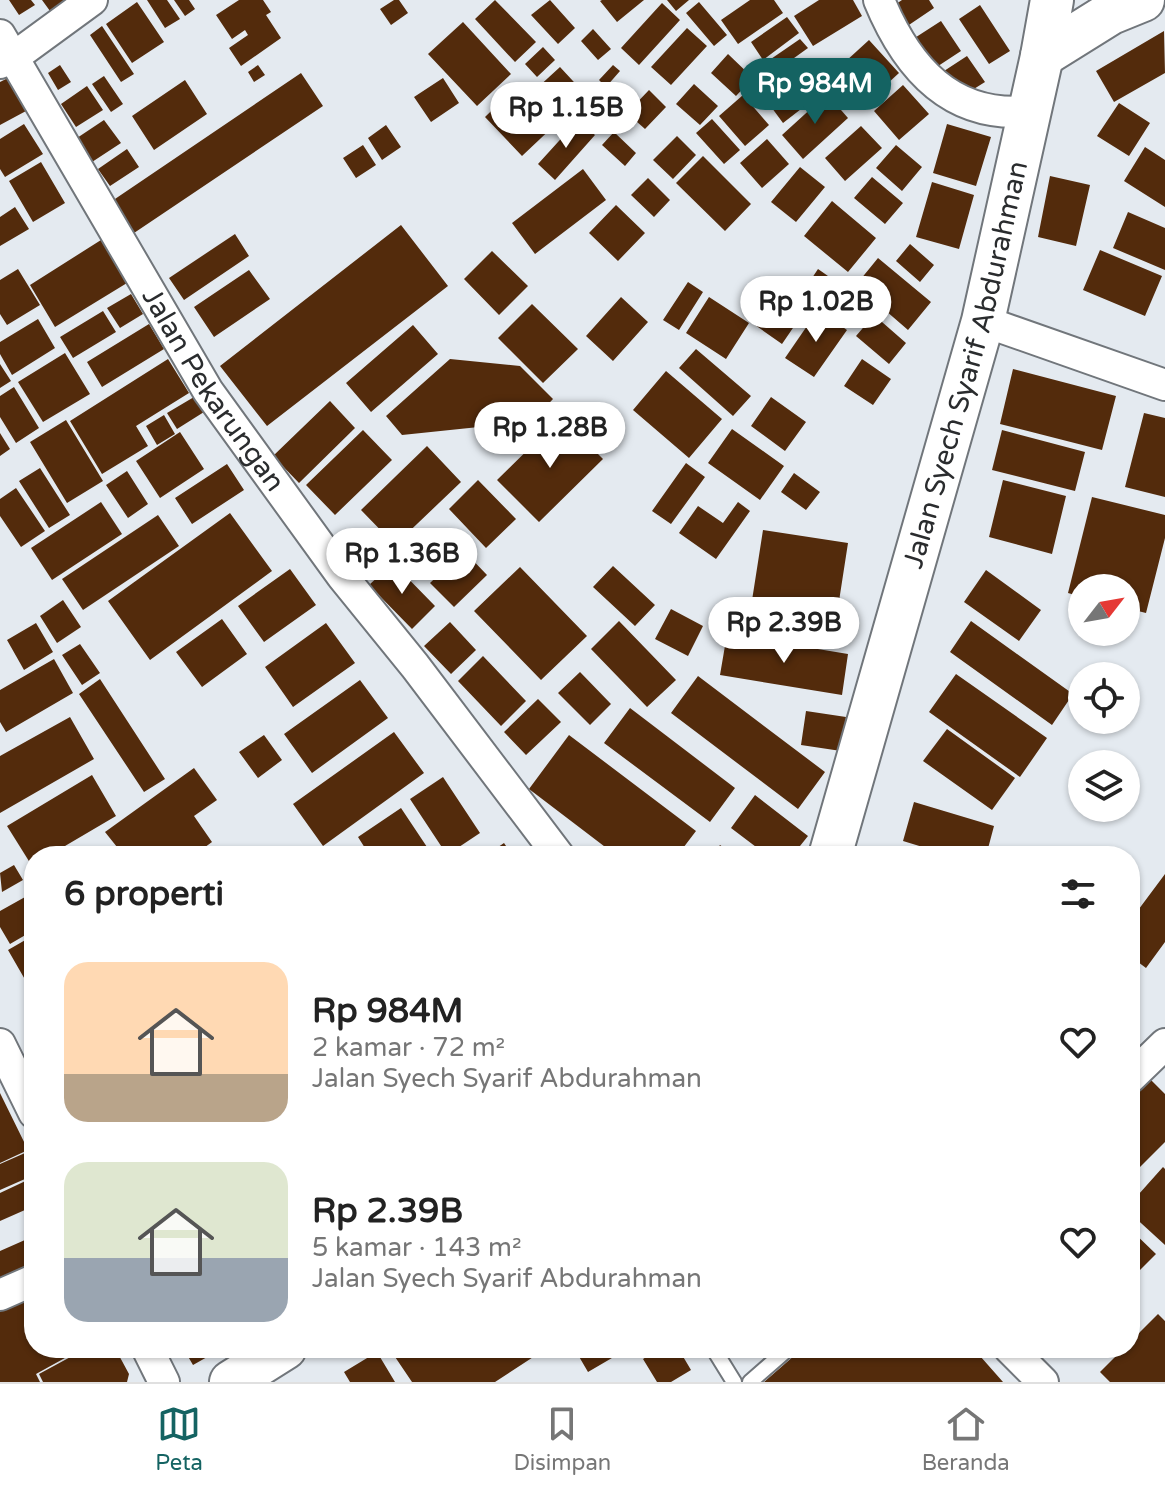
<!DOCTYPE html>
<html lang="id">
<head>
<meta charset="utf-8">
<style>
  body { margin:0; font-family:"Varela Round",sans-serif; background:#f2f2f2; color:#222; height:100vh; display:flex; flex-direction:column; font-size:30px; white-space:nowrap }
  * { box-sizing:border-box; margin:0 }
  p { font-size:26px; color:#767676 }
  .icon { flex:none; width:44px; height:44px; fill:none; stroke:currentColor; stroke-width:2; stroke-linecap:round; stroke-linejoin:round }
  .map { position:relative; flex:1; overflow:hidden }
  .details { position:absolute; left:24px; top:846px; width:1116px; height:512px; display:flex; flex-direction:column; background:#fff; border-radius:32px; box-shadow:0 2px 6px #0004 }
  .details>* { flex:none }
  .needle { width:52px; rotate:59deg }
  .controls { position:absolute; left:1068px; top:574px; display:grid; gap:16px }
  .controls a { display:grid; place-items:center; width:72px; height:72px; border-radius:50%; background:#fff; box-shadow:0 2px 6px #0004; font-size:40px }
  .price { position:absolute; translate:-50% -68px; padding:0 18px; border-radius:28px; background:#fff; color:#222; font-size:26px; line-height:52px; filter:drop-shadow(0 2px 4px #0008) }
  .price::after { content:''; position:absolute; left:50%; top:48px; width:24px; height:18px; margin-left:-12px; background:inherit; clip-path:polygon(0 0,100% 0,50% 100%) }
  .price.current { background:#146362; color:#fff }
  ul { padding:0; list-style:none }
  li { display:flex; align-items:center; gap:24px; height:200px; padding:0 40px }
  li span { display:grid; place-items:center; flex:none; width:224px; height:160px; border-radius:24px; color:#555 }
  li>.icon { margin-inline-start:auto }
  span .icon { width:96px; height:96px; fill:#fffc; stroke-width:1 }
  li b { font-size:34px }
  h2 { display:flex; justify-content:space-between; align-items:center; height:96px; padding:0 40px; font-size:34px }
  .tab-bar { display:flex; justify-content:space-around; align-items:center; height:112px; border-top:2px solid #e0e0e0; background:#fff; font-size:22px; color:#767676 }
  .tab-bar a { display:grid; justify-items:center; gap:4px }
  .tab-bar .current { color:#146362 }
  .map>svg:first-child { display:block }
</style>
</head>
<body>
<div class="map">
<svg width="1165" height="1382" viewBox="0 0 1165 1382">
  <rect width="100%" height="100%" fill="#e4eaf0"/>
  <path fill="#532b0c" d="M9,0h22l4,5 -16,10z
    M42,0h23l-15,11z
    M147,0h20l13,19 -15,9z
    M174,0h15l6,9 -10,7z
    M239,0h24l8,12 -5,3 15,23 -40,28 -12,-18 19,-13 -3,-5 -13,9 -16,-24z
    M394,0h5l9,13 -17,12 -11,-16z
    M495,0l41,42 -21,20 -40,-43z
    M550,0l25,28 -17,16 -27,-29z
    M602,0h42l-27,22 -17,-21z
    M667,0h22l-13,11z
    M750,0h24l9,13 -45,31 -17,-24z
    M819,0h34l9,16 -49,30 -19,-30z
    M902,0h27l5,8 -34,23 -13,-21z
    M137,2l27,40 -32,21 -26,-39z
    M699,2l28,33 -13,11 -28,-33z
    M662,3l18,17 -41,45 -18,-17z
    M980,5l30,46 -21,13 -30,-45z
    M787,17l12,16 -36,27 -12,-18z
    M941,21l20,30 -32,21 -19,-31z
    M463,22l48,52 -34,32 -49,-52z
    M102,26l32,48 -13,8 -31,-47z
    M687,28l20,18 -36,39 -20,-18z
    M593,29l18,20 -13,11 -17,-19z
    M1164,31l1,42 -51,29 -18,-31z
    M800,39l8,9 -32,23 -8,-10z
    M869,40l30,33 -35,32 -30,-33z
    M543,47l12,13 -18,17 -12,-13z
    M728,54l25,24 -17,18 -25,-23z
    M967,56l18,26 -24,15 -17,-26z
    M798,59l25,33 -40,31 -25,-34z
    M60,65l11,17 -13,8 -10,-17z
    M258,65l7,10 -11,7 -6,-10z
    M613,65l7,6 -14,16 -7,-7z
    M560,67l25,27 -23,22 -26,-27z
    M301,73l22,33 -189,127 -22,-32z
    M104,76l19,28 -12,8 -19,-28z
    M8,78l18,33 -26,14v-43z
    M443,78l16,25 -28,19 -17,-25z
    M185,80l22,34 -53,36 -22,-34z
    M520,83l38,39 -36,34 -37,-39z
    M694,84l24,22 -18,19 -24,-21z
    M903,85l26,29 -30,26 -25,-29z
    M87,86l16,24 -27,17 -15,-23z
    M618,89l13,12 -11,13 -13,-12z
    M649,90l17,17 -21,22 -18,-16z
    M827,94l21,24 -45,41 -21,-24z
    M743,95l26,30 -24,21 -26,-30z
    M1119,103l31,20 -21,33 -32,-20z
    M712,119l28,31 -16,14 -28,-31z
    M104,120l17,23 -29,19 -15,-24z
    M578,120l17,15 -40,45 -17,-16z
    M24,124l19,30 -38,23 -5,-8v-30z
    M947,124l44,13 -15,49 -43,-13z
    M386,125l15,22 -19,13 -14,-22z
    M861,126l21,22 -37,33 -20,-23z
    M614,132l22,21 -11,13 -23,-21z
    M677,136l19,19 -23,24 -20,-19z
    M767,139l22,25 -27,24 -22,-25z
    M363,145l13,20 -20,13 -13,-20z
    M896,145l26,22 -20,24 -26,-23z
    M1145,147l20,13v47l-41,-26z
    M127,149l12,18 -29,19 -12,-17z
    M703,156l48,48 -26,27 -49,-48z
    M41,162l24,41 -32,19 -24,-41z
    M800,167l25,20 -29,35 -25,-20z
    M583,169l23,31 -71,54 -23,-31z
    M1050,176l40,9 -14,61 -38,-9z
    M872,177l31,26 -18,21 -31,-26z
    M648,178l22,22 -16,17 -23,-22z
    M932,182l42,13 -15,54 -43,-12z
    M832,201l44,37 -28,34 -44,-36z
    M616,205l29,28 -27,28 -29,-28z
    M15,207l14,22 -29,17v-29z
    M1128,212l37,16v42l-52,-22z
    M401,225l47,61 -181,140 -47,-60z
    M235,234l14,22 -65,44 -15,-22z
    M101,240l26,43 -72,44 -25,-42z
    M910,244l24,21 -14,17 -24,-21z
    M1100,250l62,26 -17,40 -62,-26z
    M492,251l36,35 -29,29 -35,-36z
    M878,258l53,44 -23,28 -52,-45z
    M18,269l22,36 -33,20 -7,-11v-34z
    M818,269l40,28 -10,15 -40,-28z
    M249,270l21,29 -56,38 -20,-30z
    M688,282l15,10 -24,38 -16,-10z
    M782,284l28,19 -28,41 -27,-19z
    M131,294l12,20 -23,14 -13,-20z
    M621,297l27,25 -35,39 -27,-25z
    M709,297l40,26 -23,36 -40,-26z
    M532,304l46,45 -35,34 -45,-45z
    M818,310l29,20 -33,47 -29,-19z
    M103,311l13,21 -43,26 -13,-21z
    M874,315l32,28 -17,21 -33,-28z
    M38,319l17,29 -43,27 -12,-21v-12z
    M149,324l15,25 -62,38 -15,-25z
    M413,325l25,29 -67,58 -25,-29z
    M696,349l55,47 -18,20 -54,-48z
    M65,353l25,41 -47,28 -25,-40z
    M168,359l21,34 -53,33 12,20 -46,28 -32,-53z
    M450,359l70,7 33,33 -39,41 -16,-15 -96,10 -16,-19z
    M862,359l29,20 -18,26 -29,-19z
    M0,364l11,17 -11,7z
    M1013,369l103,27 -14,54 -102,-26z
    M666,371l56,48 -33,39 -56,-48z
    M14,387l25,41 -23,15 -16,-26v-21z
    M194,397l10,15 -27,17 -10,-16z
    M771,397l35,25 -21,29 -34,-25z
    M330,401l25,27 -56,55 -26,-27z
    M1144,413l21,5v79l-40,-10z
    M164,415l11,19 -18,11 -11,-19z
    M561,417l42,42 -64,63 -42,-42z
    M66,420l37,61 -36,22 -37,-61z
    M732,429l52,37 -24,34 -52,-37z
    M363,430l29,30 -57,55 -29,-30z
    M1002,430l83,22 -10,39 -83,-21z
    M180,432l24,37 -44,29 -24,-37z
    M0,433l10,16 -10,7z
    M427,446l34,36 -66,63 -34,-35z
    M686,463l19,14 -34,47 -19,-13z
    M227,464l17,26 -52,34 -17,-26z
    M40,468l30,47 -21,13 -30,-47z
    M127,471l21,33 -20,14 -22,-33z
    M794,473l26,19 -14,18 -25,-18z
    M478,480l38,39 -30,29 -37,-39z
    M1003,480l63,16 -14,58 -63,-17z
    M16,488l29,43 -24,16 -21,-31v-17z
    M1092,497l73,18v23l-19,75 -20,-5v-20h-44v9l-14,-4z
    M101,502l21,32 -70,46 -21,-32z
    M738,502l12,9 -34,48 -37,-26 19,-27 25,17z
    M230,513l42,58 -122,89 -42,-59z
    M158,515l21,31 -96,64 -21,-31z
    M763,530l85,13 -15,97 -85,-14z
    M464,551l23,24 -33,32 -24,-24z
    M393,563l42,43 -23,23 -43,-44z
    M613,566l42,39 -20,21 -42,-39z
    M520,567l67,69 -46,44 -67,-69z
    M290,569l26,36 -52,37 -26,-36z
    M986,570l55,40 -22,31 -55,-39z
    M63,600l18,27 -24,16 -17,-27z
    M671,609l32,17 -15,30 -33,-17z
    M222,619l25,35 -45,33 -26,-35z
    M619,621l57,59 -29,27 -56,-58z
    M971,621l102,73 -21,31 -102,-73z
    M450,622l26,28 -25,24 -27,-28z
    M36,623l17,29 -29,18 -17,-30z
    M326,623l29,40 -62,44 -28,-40z
    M727,634l121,20 -6,41 -122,-20z
    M80,644l20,29 -18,12 -20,-30z
    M483,656l43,45 -25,25 -43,-45z
    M54,659l19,34 -67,39 -6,-10v-32z
    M580,672l31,32 -21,21 -32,-32z
    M956,674l91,64 -27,39 -91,-65z
    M698,676l127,96 -27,37 -127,-96z
    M100,679l65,100 -21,13 -65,-98z
    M360,680l28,38 -76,55 -28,-39z
    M538,699l23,23 -35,33 -22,-23z
    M630,708l105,80 -25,34 -106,-79z
    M806,711l40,6 -5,34 -40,-6z
    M70,717l24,42 -94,54v-57z
    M947,729l68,49 -23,32 -69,-49z
    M394,732l30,41 -101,73 -30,-42z
    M264,735l18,25 -24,18 -19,-26z
    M569,735l127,96 -19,25h-60l-88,-67z
    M194,768l23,32 -23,16 18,26 -19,14h-77l5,-4 -16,-20z
    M92,775l24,41 -68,40h-14v8l-2,2 -25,-40z
    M443,777l37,56 -33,22 -37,-56z
    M755,795l53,41 -16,20h-24l-37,-28z
    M914,802l80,24 -8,30h-34l-49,-15z
    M401,808l32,48h-63l-12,-19z
    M504,843l9,13h-28z
    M720,845l15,11h-23z
    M14,865l9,15 -21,12 -2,-19z
    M1165,874v68l-19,26 -16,-12v-35z
    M34,892v38l-24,14 -10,-17v-16z
    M34,935v44l-7,4 -19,-33z
    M1150,1079l15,15v48l-35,35v-78z
    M0,1093l28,57 -28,13z
    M25,1153l9,22 -34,15v-26z
    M1163,1167l2,2v76l-35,-32v-9z
    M34,1177v29l-34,15v-28z
    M1130,1229l26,25 -26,26z
    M34,1236v32l-34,13v-30z
    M34,1292v56h49l-47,26 4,8h-40v-75z
    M1158,1314l7,7v61h-55l-10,-10 24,-24h6v-6z
    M87,1348h28l14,26 -2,8h-84l-4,-8z
    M183,1348h40l-30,17z
    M389,1348h158l-52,34h-83z
    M574,1348h55l-41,24z
    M660,1348h18l13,22 -20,12h-14l-14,-23z
    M803,1348h170l30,34h-239z
    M377,1352l18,30h-45l-6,-10z"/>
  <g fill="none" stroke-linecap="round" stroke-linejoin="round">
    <g stroke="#71767b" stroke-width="18">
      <path id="lane" d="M713,1348l21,34
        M750,1382l39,-34"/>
    </g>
    <g stroke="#71767b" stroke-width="34">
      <g id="street">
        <path d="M879,0c28,68 72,119 151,111"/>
        <path id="s1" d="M0,35l208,356 134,185 73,90 144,190"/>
        <path d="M0,63l14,-6 78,-57"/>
        <path d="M983,321l182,64"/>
        <path d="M0,1044l34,69"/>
        <path d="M1130,1078l35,-34"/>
        <path d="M0,1295l34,-15"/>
        <path d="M147,1348l17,34"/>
        <path d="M1009,1348l34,34"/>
      </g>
    </g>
    <g stroke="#71767b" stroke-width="46">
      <g id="secondary">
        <path d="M1042,56l69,-43 32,-13"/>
        <path id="s2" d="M830,856l153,-535 59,-265 10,-56"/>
        <path d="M231,1382l54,-34"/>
      </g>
    </g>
    <use href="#lane" stroke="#fff" stroke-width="14"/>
    <use href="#street" stroke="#fff" stroke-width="30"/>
    <use href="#secondary" stroke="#fff" stroke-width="42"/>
  </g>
  <g text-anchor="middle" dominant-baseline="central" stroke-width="8" stroke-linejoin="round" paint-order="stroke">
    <g font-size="28" fill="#2a2c2e" stroke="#e4eaf0">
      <text stroke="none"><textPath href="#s2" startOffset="510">Jalan Syech Syarif Abdurahman</textPath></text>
      <text stroke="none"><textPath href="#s1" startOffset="414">Jalan Pekarungan</textPath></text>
    </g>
  </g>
</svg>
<div class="controls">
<a><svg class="needle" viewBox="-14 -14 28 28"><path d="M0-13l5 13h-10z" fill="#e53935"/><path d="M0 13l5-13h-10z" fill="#767676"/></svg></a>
<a><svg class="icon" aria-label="locate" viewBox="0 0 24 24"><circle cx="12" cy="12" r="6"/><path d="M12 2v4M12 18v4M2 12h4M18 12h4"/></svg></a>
<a><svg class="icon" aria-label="layers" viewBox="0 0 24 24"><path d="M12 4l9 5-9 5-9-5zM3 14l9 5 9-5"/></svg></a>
</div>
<b class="price current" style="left:815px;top:126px">Rp 984M</b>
<b class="price" style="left:566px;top:150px">Rp 1.15B</b>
<b class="price" style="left:816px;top:344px">Rp 1.02B</b>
<b class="price" style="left:550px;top:470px">Rp 1.28B</b>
<b class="price" style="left:402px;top:596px">Rp 1.36B</b>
<b class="price" style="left:784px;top:665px">Rp 2.39B</b>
<section class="details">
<h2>6 properti<svg class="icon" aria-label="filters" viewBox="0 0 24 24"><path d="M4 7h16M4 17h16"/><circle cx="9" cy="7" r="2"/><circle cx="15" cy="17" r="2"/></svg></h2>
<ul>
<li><span style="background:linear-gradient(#ffd9b3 70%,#b9a48a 0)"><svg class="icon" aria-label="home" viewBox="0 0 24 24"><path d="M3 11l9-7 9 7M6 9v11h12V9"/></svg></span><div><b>Rp 984M</b><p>2 kamar · 72 m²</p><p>Jalan Syech Syarif Abdurahman</p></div><svg class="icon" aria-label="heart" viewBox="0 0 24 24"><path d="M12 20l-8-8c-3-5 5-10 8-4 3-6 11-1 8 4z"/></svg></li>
<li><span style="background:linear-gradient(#dfe7d0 60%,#9aa5b1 0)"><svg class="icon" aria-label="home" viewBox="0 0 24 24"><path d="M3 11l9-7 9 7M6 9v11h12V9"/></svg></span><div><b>Rp 2.39B</b><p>5 kamar · 143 m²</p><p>Jalan Syech Syarif Abdurahman</p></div><svg class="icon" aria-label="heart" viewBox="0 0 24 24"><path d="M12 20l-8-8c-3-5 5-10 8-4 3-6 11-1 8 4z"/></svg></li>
</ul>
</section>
</div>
<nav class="tab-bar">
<a class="current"><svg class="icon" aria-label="map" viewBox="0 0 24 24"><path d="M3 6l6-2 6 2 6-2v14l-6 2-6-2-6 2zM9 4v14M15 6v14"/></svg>Peta</a>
<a><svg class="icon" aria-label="saved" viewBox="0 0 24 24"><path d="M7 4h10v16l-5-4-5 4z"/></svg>Disimpan</a>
<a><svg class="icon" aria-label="home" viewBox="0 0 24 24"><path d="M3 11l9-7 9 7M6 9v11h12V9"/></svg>Beranda</a>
</nav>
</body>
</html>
